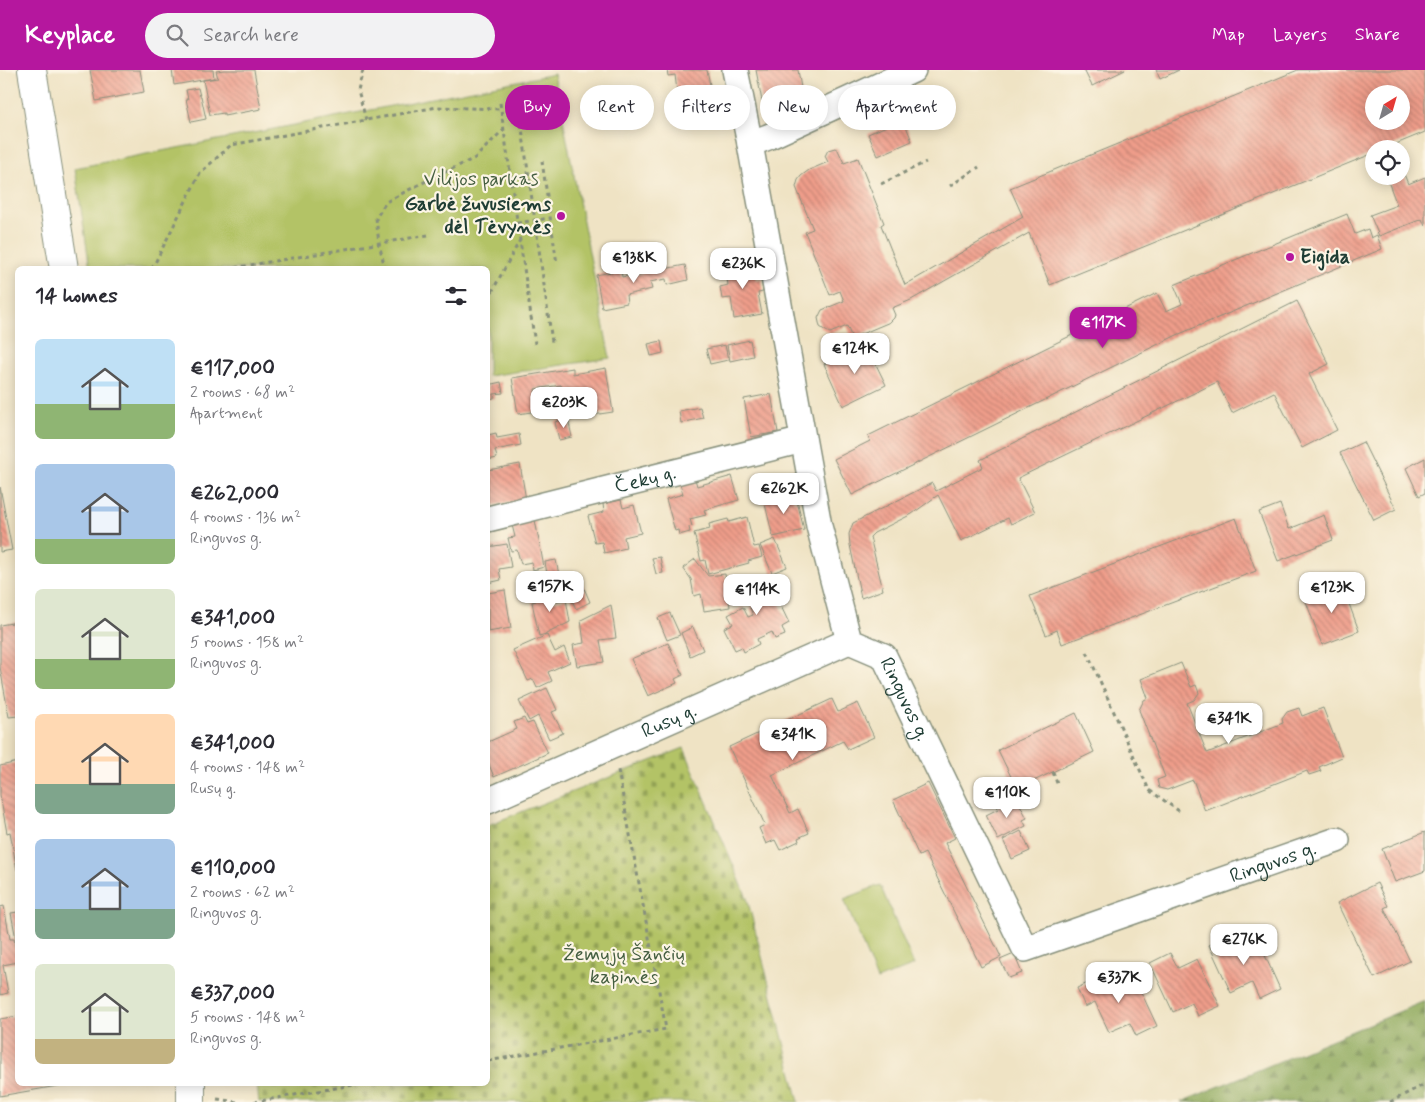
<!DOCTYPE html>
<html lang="en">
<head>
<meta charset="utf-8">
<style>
  body { margin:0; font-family:Mynerve,sans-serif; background:#f2f2f3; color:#2b2b33; height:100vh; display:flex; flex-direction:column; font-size:19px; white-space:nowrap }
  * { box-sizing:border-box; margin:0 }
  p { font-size:16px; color:#7c7c81 }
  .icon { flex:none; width:28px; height:28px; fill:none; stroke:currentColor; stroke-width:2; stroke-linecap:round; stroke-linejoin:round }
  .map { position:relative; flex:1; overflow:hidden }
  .sheet { position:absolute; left:15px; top:196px; width:475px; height:820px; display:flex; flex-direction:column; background:#fff; border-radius:8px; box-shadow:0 2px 12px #0003 }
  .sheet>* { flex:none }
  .hud { position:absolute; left:505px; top:15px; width:475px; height:45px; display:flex; gap:10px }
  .needle { width:32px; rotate:37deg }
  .fabs { position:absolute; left:1365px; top:15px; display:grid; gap:10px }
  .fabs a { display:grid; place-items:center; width:45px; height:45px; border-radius:50%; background:#fff; box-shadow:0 2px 12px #0003; font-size:25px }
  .price { position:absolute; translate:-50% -42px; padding:0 11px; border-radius:10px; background:#fff; color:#222; font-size:16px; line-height:32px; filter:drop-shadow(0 1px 2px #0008) }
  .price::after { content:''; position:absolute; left:50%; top:30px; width:15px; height:11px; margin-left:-8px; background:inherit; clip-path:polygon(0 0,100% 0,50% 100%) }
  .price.selected { background:#b5179e; color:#fff }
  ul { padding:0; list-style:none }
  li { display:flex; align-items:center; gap:15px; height:125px; padding:0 20px }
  li span { display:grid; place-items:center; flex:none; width:140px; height:100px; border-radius:8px; color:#555 }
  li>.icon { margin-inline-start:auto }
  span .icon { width:60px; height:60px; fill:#fffc; stroke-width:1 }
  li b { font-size:21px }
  h2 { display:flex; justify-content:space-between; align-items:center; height:60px; padding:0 20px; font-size:21px }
  .pill { padding:0 18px; border-radius:22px; background:#fff; box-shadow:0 2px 12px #0003; font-size:18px; line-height:45px }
  .pill.selected { background:#b5179e; color:#fff }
  header { display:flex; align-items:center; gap:30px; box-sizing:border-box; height:70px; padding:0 25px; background:#b5179e; color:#fff }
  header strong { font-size:24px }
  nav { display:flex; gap:28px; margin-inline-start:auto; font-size:18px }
  .search { width:350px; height:45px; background:#f2f2f3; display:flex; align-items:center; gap:12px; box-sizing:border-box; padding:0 18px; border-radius:28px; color:#7c7c81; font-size:19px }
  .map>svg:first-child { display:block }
</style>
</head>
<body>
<header>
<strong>Keyplace</strong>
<div class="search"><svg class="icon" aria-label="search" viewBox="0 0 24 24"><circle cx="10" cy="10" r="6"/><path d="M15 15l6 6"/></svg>Search here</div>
<nav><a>Map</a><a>Layers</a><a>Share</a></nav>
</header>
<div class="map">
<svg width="1425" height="1032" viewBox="0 0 1425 1032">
  <defs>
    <pattern id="forest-firs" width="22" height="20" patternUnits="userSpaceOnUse" patternTransform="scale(1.25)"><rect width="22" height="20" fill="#8ea95b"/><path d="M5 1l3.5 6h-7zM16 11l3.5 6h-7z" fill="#738b4c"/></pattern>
    <pattern id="cemetery-stones" width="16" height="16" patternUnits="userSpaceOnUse" patternTransform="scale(1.25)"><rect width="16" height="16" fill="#b3c366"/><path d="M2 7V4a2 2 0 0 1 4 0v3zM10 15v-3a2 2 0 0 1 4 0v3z" fill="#91a055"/></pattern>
    <pattern id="building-back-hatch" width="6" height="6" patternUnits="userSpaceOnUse" patternTransform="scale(1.25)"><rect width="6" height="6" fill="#ef9d8a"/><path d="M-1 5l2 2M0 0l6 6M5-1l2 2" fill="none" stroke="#c18172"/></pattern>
  </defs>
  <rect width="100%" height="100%" fill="#fcf5e5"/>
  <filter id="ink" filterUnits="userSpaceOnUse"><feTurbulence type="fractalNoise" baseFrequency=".02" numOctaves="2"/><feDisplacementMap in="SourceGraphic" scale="10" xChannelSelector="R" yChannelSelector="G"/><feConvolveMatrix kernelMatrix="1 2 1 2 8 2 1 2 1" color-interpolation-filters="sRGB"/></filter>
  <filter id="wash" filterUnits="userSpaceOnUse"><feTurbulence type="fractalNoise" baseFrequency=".0096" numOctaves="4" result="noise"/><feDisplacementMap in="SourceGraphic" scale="20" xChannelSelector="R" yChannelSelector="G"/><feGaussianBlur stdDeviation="1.12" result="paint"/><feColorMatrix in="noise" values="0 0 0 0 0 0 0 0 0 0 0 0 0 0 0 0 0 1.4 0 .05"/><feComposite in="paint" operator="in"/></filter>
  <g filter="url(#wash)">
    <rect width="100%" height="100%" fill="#efe3c4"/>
    <path fill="url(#forest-firs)" stroke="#567348" d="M1425,931v101h-244z"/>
    <path fill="url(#cemetery-stones)" stroke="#69804d" d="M684,678l63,150 52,204h-540l-2,-18h231v-259z"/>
    <path fill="#b3c366" stroke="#69804d" d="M554,4l56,284 -122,18v-107h-398l-15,-101z
      M880,815l34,80 -37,15 -33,-81z"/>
    <g id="blocks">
      <path fill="url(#building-back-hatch)" fill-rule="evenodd" d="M90,0h50l4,22 -48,9z
        M172,0h41l1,8 -40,7z
        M224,0h30l7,39 -37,7v-3l-14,2 -7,-35 15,-2 -2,-7z
        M667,0h40l3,15 -33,6 -2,-16 -7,1z
        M756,0h42l4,24 -40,7z
        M1084,0h41l-33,16z
        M1156,0h23l-19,9z
        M1298,0h127v62l-41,17h-10v4l-324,132 -21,-52 -118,67 -19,8 3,7 -1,3 -4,4 -38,16 -5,-12 -17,7 -4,-2 -6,-4 -2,-9 4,-8 22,-9 -4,-10 -10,4 -25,-63 8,-3 -17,-42 2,-7 3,-4 8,-6 19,-8 -3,-6 3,-6 7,-2 3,2 6,13 14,-5 26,65 -3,2 24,60 118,-68 -13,-29zM1374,24h27v27h-27z
        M198,18l2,8h1l5,23 -15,3 -5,-23h2l-2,-9z
        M903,49l9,22 -34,15 -10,-22z
        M1401,97l7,17 17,-7v49l-3,-7 -43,17 -9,-21 27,-10 -11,-29h15z
        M1347,144l8,20 13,-5 3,9 6,-3 5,14 -205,86 -325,160 -18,-36 36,-18 -2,-5 289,-143 9,18 16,-7 -8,-19z
        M753,192l3,18 5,-1 2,13 -5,1 4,21 -28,5 -3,-21 -9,1 -2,-12 8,-2 -3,-19z
        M685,195l3,15 -21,5 -1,-6 -16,3 2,7 -26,6 1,8 -25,5 -6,-33 25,-5 1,7z
        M1297,231l32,63 -20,10 28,56 -35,18 -28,-56 -42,21 -15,-31 -199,96 17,34 -24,12 -3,-6 -47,23 -23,-46 -26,19 -38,19 -4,4 13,53 -22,8 -11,-53 -1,-11 4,-11 79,-40 4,8 47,-24 -3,-7z
        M750,270l3,16 -23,5 -3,-16z
        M661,271l2,12 -12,3 -3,-12z
        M866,274l20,41 -43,21 -19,-42z
        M725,275l3,15 -18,4 -4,-15z
        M573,298v6l33,-6 7,44 -34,5 -4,-25 -12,1 -2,-8 -26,4 3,22 -20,3 -6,-36z
        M501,312l2,11 -9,1v4l-6,1v-14z
        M771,324l7,38 -27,5 -7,-38z
        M700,337l3,11 -22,5 -2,-12z
        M568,348l4,19 -13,3 -4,-18z
        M496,363l1,5 22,-4 2,11 -26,5 2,8 -9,2v-25z
        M1363,372l33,67 -22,11 -34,-67z
        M1425,388v35l-6,3 -13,-28z
        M520,394l6,36 -38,6v-36z
        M732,406l7,24 -35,10 2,5 -16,4 2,7 -3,1 1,5 -11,3 -1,-5 -3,1 -9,-32 17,-5 -3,-10 15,-5 2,7z
        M0,417l12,63 -12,2z
        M792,423l2,9 3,-1 7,29 -31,7 -9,-37z
        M621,430l2,8 11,-3 7,28 -17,4 2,11 -22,5 -2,-11 -7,1 -7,-27 16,-4 -1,-8z
        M1280,434l9,25 35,-14 9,25 -55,21 -19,-49z
        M747,447l7,30 5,-1 3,11 -14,4 1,2 -41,11 -3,-14 -4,1 -7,-28 16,-4 -1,-5 19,-5 1,3z
        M1236,448l20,53 -194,73 -5,-14 -11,5 -16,-39z
        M535,450l9,47 -11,3 -1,-8 -11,2 -4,-14 -6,1 -3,-13 7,-1 -3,-12z
        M775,469l12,28 -15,6 -12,-28z
        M507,474l4,23 -12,2 2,11 -13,3v-36z
        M660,487l3,16 -7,1 -4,-16z
        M695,489l13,17 17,-2 5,33 -26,4 -3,-17 -7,2 -3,-17 -8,-11z
        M556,490l6,30 -12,2 -5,-30z
        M766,505l23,48 -7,4 3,8 -10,4 -3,-7 -15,7 2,5 -15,8 -2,-5 -7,3 -11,-22 9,-4 -5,-9 15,-8 5,10 5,-2 -3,-7 3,-1 -3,-5 -4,1 -6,-12 4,-3 -1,-2z
        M581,511l9,21 -14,7 -10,-22z
        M1341,512l18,49 -37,14 -18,-49z
        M505,520l6,38 -23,4v-39z
        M548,521l2,11 16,-3 4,23 -24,12 -7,2 -7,-34 4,-1 -2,-7z
        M611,535l5,33 -16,2 4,22 -27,4 -4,-21 11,-2 -3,-23z
        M670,543l10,22 -13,5 -9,-22z
        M18,552v94l-9,1 -9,-50v-42z
        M693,557l10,23 -13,6 -9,-23z
        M547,565l8,17 9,-5 6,15 -22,10 4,9 -15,7 -4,-9 -5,2 -15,-31z
        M668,573l15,32 -8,4 2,4 -29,13 -17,-37z
        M1181,593l10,24 5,-2 3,8 -5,7 -7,3 20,50 76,-30 -1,-4 5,-7 12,-4 3,8 21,-8 19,49 -23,10 2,4 -12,4 -2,-4 -102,40 -12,-31 -26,10 -8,-2 -2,-8 8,-3 -26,-67 5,-10 4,-2 -7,-19z
        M547,618l10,22 -5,2 11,21 -14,6 -11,-23 -9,5 -10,-20z
        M832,629l6,13 20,-9 16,34 -26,12 -5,-8 -71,34 18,38 8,-4 11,24 -11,5 1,3 -19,9 -5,-10 -9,4 -7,-16 6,-3 -36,-78z
        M1076,643l18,39 -77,37 -19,-39z
        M524,648l3,6 6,-2 15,31 -54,24 -6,-15v-20l29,-13 -3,-7z
        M18,692v108h-1l-7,-38 -3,1 -7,-38v-29z
        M928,713l27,55 -10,5 56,114 -20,10 -56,-114 -6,3 -26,-56z
        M1018,731l9,17 -4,2 3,6 -28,14 -12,-25 12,-6 -1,-2 10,-5 2,3z
        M1021,761l9,20 -18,8 -9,-19z
        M1425,762v39l-30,11 -13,-33z
        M1377,813l11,23 -4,2 26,53 -36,17 -37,-75z
        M4,836l6,33h4l4,23 -15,3 5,28 -8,2v-88z
        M18,842v32h-1l-6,-31z
        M1232,864l7,15 19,-9 22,49 -21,10 -7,-16 -21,10 -22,-48z
        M1170,883l8,15 19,-9 23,47 -22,10 -6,-13 -19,9 -23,-49z
        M1014,884l8,19 -13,5 -9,-18z
        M1109,903l7,14 19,-8 22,47 -21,10 -6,-13 -21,9 -14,-30 -10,5 -8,-19z
        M18,946v68l45,1 -63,11v-77z"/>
    </g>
  </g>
  <g filter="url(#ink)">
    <use href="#blocks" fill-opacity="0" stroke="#87907c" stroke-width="1"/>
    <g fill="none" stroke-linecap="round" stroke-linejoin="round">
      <g stroke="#87907c" stroke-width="28">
        <g id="minor">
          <path d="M735,0l15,74 69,382 30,115"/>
          <path d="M750,74l18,-7 145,-67"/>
          <path id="s1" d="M488,449l315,-79"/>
          <path id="s2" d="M849,571l35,15 141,293 312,-109"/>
          <path id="s3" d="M488,731l361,-160"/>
        </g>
      </g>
      <g stroke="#87907c" stroke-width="30">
        <path id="major" d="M32,0l32,199
          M191,1014v18"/>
      </g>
      <path stroke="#87907c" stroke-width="3" stroke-dasharray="4 4" stroke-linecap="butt" d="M363,0l-5,20 8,30
        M518,30l34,242
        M500,33l35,241
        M542,91l15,103
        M881,114l45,-22
        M950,116l29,-19
        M517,153l33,-5
        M152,199l48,-96 31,-28 206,-38 64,2
        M227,199l201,-34
        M385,199l-6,-26 -3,-25 10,-16 34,-18 55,-26 29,-29
        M488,229l32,-59
        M1087,582l62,138 30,21
        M1053,702l5,14
        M488,991l178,-32 -48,-259
        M217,1029l20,3
        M254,1032l105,-18
        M1390,1032l35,-18"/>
      <use href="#minor" stroke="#fff" stroke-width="25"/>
      <use href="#major" stroke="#fff" stroke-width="28"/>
    </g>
  </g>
  <g fill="#b5179e" stroke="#fcf5e5" stroke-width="2">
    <circle cx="561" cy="146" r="5"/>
    <circle cx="1290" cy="187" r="5"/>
  </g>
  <g text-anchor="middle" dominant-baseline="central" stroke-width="4.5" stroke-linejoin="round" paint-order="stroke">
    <g font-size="20" fill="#445e40" stroke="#fcf5e5">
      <text x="481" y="109">Vilijos parkas</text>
      <text x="624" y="884">Žemųjų Šančių<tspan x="624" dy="23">kapinės</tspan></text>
    </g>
    <g font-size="20" font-weight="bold" fill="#1f3d34" stroke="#fcf5e5" text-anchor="end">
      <text x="551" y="134">Garbė žuvusiems<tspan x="551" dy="23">dėl Tėvynės</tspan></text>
      <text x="1300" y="187" text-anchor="start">Eigida</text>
    </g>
    <g font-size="20" fill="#1f3d34" stroke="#fcf5e5">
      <text stroke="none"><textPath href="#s1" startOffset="162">Čekų g.</textPath></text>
      <text stroke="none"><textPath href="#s2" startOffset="86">Ringuvos g.</textPath></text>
      <text stroke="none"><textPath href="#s3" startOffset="198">Rusų g.</textPath></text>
      <text stroke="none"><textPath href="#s2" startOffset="626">Ringuvos g.</textPath></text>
    </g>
  </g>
</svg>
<div class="fabs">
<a><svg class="needle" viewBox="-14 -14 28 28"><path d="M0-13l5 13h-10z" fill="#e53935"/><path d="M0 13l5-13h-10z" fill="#7c7c81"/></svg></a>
<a><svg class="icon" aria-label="locate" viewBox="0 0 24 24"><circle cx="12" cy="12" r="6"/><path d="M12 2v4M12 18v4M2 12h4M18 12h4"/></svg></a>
</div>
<b class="price" style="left:634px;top:214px">€138K</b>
<b class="price" style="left:743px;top:220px">€236K</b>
<b class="price selected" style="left:1103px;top:279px">€117K</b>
<b class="price" style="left:855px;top:305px">€124K</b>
<b class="price" style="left:564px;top:359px">€203K</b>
<b class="price" style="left:784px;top:445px">€262K</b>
<b class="price" style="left:550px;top:543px">€157K</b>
<b class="price" style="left:1332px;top:544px">€123K</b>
<b class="price" style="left:757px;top:546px">€114K</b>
<b class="price" style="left:1229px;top:675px">€341K</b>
<b class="price" style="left:793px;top:691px">€341K</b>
<b class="price" style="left:1007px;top:749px">€110K</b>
<b class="price" style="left:1244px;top:896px">€276K</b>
<b class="price" style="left:1119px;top:934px">€337K</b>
<div class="hud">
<a class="pill selected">Buy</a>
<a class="pill">Rent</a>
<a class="pill">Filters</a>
<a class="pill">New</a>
<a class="pill">Apartment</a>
</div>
<section class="sheet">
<h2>14 homes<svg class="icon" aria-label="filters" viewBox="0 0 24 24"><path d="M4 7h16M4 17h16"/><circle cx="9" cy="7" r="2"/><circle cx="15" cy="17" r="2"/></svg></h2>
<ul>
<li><span style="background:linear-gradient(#bfe0f5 65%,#8fb573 0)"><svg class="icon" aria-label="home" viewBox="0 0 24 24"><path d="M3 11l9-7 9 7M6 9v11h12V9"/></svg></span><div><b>€117,000</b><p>2 rooms · 68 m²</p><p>Apartment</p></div></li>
<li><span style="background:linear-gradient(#a9c7e8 75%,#8fb573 0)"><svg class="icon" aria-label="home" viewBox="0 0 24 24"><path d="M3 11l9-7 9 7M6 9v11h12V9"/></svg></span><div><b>€262,000</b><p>4 rooms · 136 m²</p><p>Ringuvos g.</p></div></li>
<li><span style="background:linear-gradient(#dfe7d0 70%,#8fb573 0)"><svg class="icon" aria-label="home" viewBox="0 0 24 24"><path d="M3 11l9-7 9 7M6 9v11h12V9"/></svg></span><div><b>€341,000</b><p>5 rooms · 158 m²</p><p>Ringuvos g.</p></div></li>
<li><span style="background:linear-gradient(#ffd9b3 70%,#7fa58c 0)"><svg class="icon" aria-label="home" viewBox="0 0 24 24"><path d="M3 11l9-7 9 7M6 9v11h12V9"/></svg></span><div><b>€341,000</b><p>4 rooms · 148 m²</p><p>Rusų g.</p></div></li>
<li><span style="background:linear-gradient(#a9c7e8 70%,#7fa58c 0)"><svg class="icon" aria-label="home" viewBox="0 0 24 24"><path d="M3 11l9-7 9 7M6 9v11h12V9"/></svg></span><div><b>€110,000</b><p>2 rooms · 62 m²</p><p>Ringuvos g.</p></div></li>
<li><span style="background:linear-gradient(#dfe7d0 75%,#c2b280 0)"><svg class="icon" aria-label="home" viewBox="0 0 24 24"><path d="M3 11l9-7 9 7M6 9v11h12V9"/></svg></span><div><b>€337,000</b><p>5 rooms · 148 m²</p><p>Ringuvos g.</p></div></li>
</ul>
</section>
</div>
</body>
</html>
